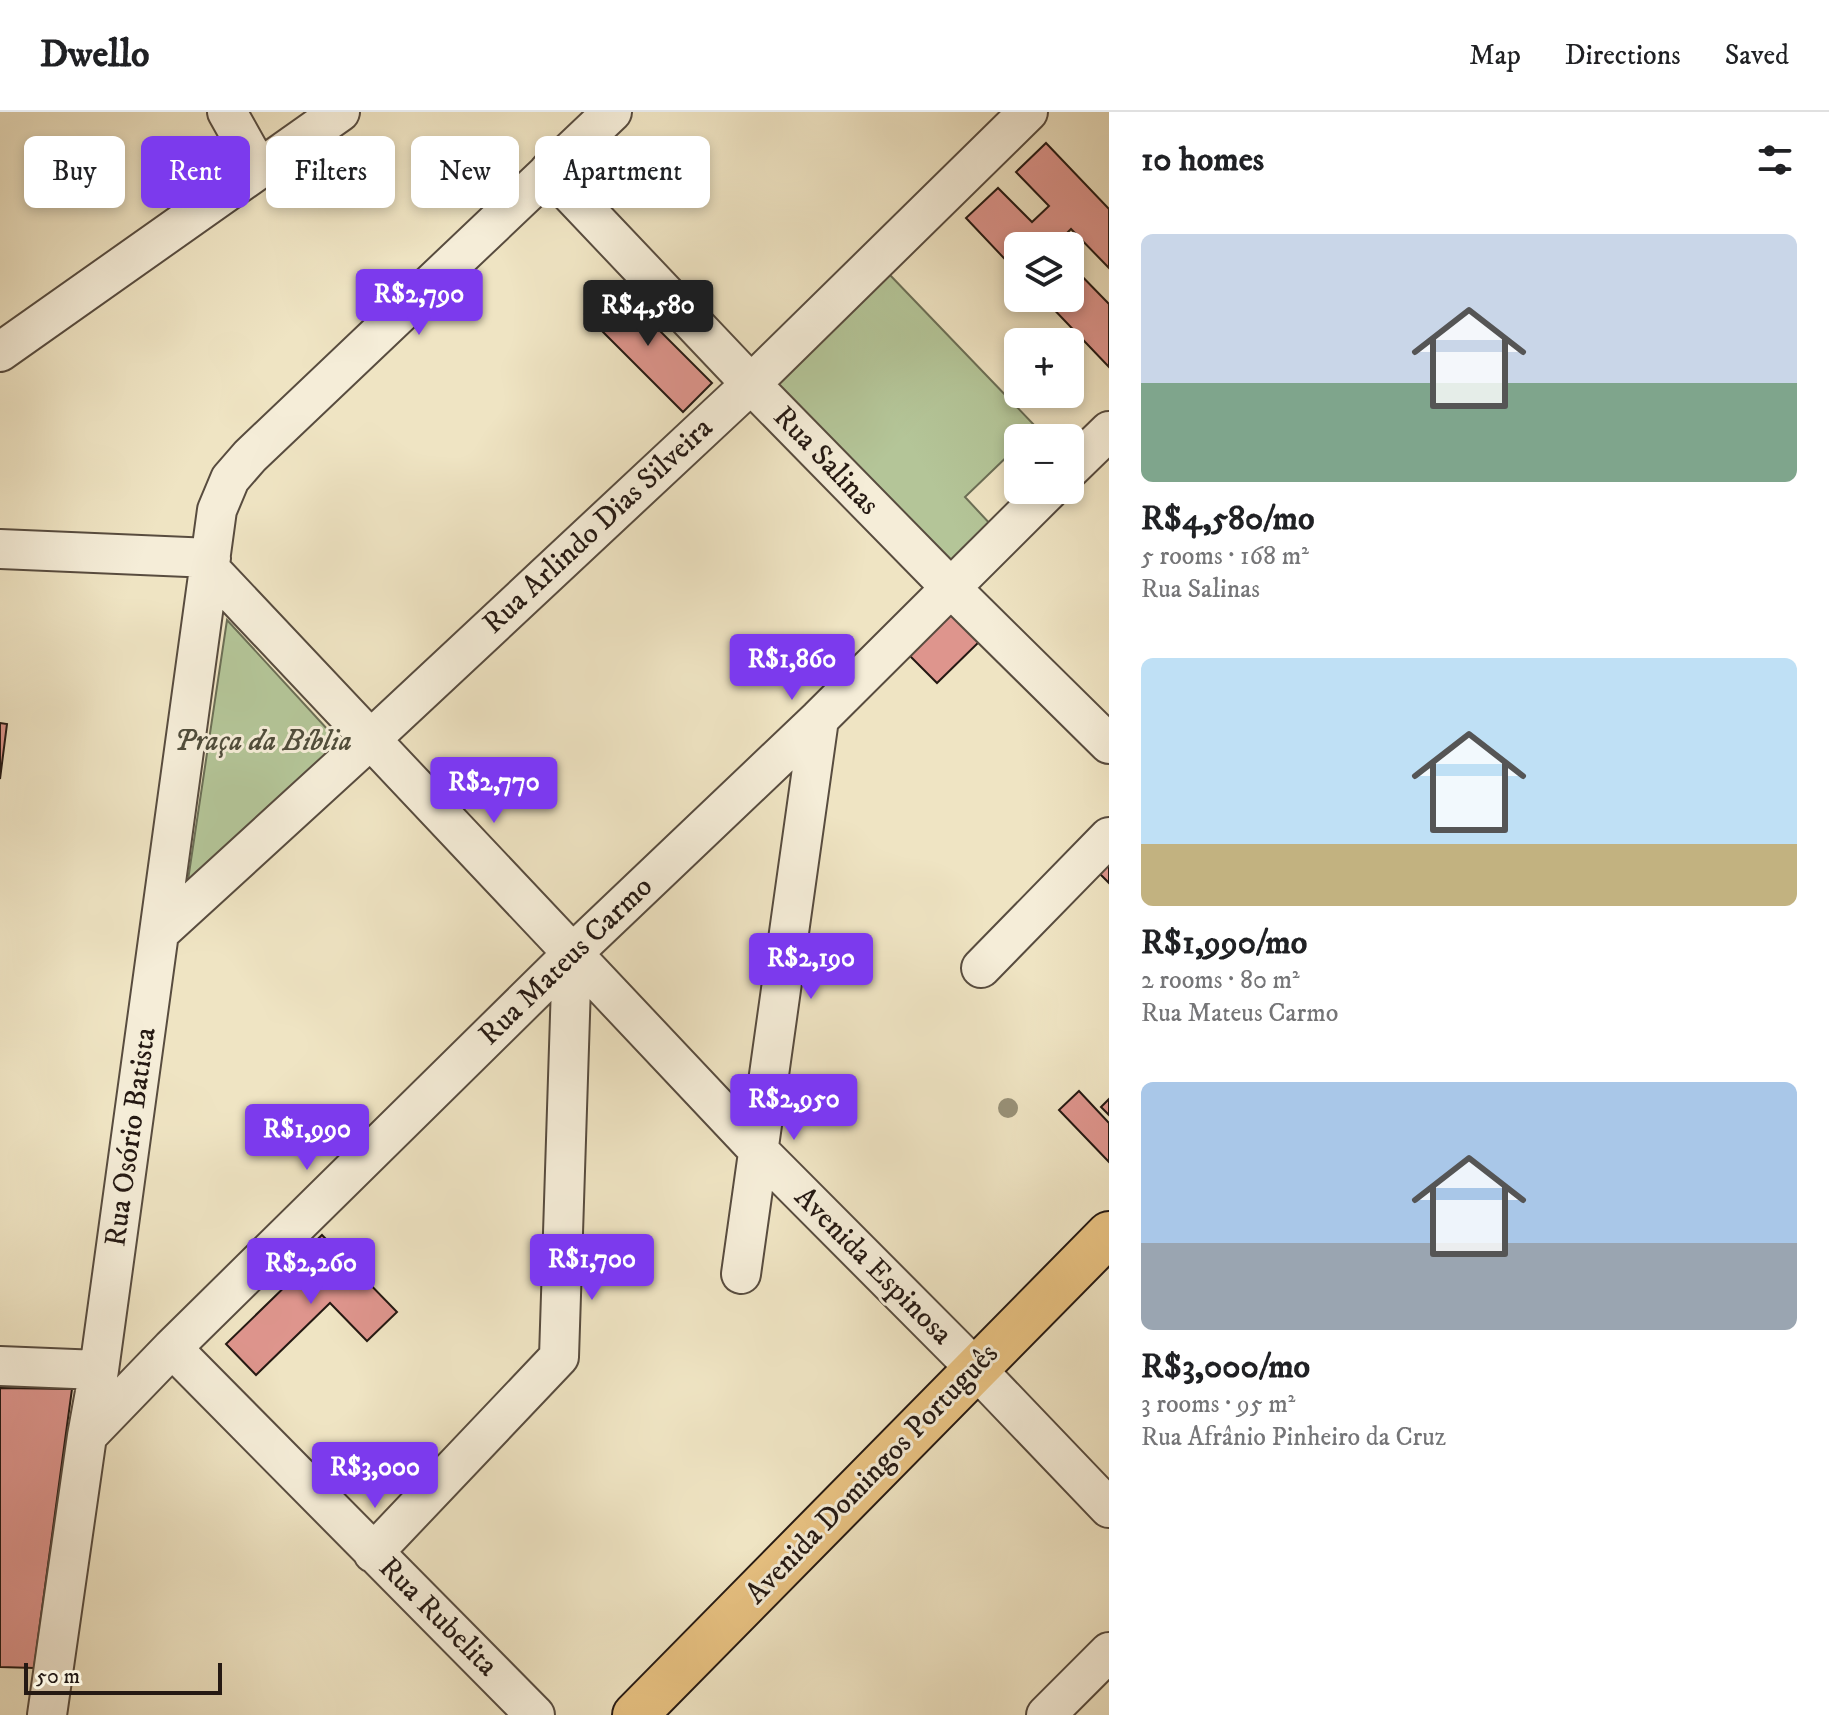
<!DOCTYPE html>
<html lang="en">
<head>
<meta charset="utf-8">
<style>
  body { margin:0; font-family:"IM FELL DW Pica",serif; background:#f2f2f2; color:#202124; height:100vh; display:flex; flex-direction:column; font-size:30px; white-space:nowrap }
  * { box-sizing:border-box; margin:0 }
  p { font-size:26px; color:#757577 }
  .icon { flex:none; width:44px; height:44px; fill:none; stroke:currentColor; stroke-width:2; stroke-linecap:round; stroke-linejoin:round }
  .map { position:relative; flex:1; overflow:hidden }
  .sheet { display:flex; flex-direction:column; background:#fff; width:720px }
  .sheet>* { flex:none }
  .hud { position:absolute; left:24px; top:24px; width:760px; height:72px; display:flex; gap:16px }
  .controls { position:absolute; left:1004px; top:120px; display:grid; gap:16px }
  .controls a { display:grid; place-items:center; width:80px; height:80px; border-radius:12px; background:#fff; box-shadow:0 4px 12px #0003; font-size:40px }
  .scale { position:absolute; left:24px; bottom:20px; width:198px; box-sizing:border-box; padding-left:8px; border:4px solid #251913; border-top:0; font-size:22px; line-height:28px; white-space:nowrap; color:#251913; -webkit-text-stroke:6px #f5edd8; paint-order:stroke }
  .price { position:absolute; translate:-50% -68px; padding:0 18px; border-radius:8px; background:#7c3aed; color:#fff; font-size:26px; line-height:52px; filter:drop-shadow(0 2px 4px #0008) }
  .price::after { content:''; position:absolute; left:50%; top:48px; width:24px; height:18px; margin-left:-12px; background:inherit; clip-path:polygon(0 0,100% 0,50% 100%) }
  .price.active { background:#222; color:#fff }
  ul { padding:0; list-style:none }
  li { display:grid; align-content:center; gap:16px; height:424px; padding:0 32px }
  li span { display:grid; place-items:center; height:248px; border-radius:12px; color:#555 }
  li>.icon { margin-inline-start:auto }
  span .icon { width:144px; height:144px; fill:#fffc; stroke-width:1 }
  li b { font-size:34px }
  h2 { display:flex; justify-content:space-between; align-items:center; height:96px; padding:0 32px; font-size:34px }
  .pill { padding:0 28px; border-radius:12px; background:#fff; box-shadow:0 4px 12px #0003; font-size:28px; line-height:72px }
  .pill.active { background:#7c3aed; color:#fff }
  header { display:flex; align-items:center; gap:48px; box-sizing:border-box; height:112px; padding:0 40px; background:#fff; border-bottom:2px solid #e0e0e0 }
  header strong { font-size:38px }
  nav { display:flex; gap:44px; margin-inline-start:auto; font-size:28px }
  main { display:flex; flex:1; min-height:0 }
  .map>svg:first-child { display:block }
</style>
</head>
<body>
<header>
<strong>Dwello</strong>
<nav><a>Map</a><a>Directions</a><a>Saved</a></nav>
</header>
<main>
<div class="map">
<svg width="1109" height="1603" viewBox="0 0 1109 1603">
  <rect width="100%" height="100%" fill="#efe4c3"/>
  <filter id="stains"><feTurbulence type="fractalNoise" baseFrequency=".0025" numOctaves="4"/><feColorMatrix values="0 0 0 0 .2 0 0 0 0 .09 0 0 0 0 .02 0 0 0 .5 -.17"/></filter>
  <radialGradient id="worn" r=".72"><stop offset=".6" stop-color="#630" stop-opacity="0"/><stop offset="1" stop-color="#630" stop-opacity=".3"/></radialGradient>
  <path fill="#b4c598" stroke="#6c6f56" stroke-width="2" d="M889,162l148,154 -10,10h-9v8l-53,51 28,30 -50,47 -176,-185z
    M227,508l113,123 -152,137z"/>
  <path fill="#de958d" stroke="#251913" stroke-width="2" d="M1046,31l63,66v59l-38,-39 -17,17h-36v27l-52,-55 32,-30 34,34 17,-16 -33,-34z
    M1070,152l39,40v63l-66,-69h27z
    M614,173l98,98 -29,29 -98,-98z
    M950,494l32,33 -45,44 -33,-33z
    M0,611l7,1 -7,55z
    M1109,749v22l-11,-11z
    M1079,979l30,32v39l-50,-52z
    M1109,987v16l-8,-8z
    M322,1123l75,77 -30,29 -37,-38 -74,72 -30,-31 74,-72 -8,-9z
    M0,1276l72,1 -38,279 -34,-1z"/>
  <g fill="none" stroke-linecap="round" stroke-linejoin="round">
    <g stroke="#584c3f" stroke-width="42">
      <path id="minor" d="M227,0l32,57
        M549,59l202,213 199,203 159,157
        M0,240l340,-240
        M1070,357l39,-38
        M0,437l211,9
        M210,457l548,581 217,218 134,140
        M160,820l211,-193 380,-355 277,-272
        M981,856l128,-131
        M741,1162l78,-555
        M172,1236l363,367
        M0,1254l99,4
        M87,1324l85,-88 400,-394 247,-235 230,-229
        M373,1441l186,-196 13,-403
        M47,1603l40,-279 12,-66 118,-860 13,-31 20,-23 362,-344
        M1046,1603l63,-63"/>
    </g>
    <g stroke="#251913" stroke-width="48">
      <path id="major" d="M635,1603l474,-481"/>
    </g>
    <use href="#minor" stroke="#f5edd8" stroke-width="38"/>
    <use href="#major" stroke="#e8c282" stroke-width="44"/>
  </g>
  <circle fill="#989178" cx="1008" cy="996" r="10"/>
  <g text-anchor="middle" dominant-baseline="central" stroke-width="6" stroke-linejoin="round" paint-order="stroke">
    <g font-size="30" fill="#251913" stroke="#f5edd8">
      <text transform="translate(826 349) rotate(46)">Rua Salinas</text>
      <text transform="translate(598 414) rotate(-43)">Rua Arlindo Dias Silveira</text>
      <text transform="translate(566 849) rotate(-44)">Rua Mateus Carmo</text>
      <text transform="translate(131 1025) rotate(-82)">Rua Osório Batista</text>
      <text transform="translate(873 1154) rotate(45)">Avenida Espinosa</text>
      <text transform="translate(872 1362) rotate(-46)">Avenida Domingos Português</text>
      <text transform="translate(438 1505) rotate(45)">Rua Rubelita</text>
    </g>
    <g font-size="30" font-style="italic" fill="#504d3b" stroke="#f5edd8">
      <text x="263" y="629">Praça da Bíblia</text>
    </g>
  </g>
  <rect width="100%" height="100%" filter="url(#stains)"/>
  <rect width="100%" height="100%" fill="url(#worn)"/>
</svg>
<div class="controls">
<a><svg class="icon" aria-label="layers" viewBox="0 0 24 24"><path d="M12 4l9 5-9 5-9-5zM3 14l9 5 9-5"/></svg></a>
<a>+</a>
<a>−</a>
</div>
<div class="scale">50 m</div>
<b class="price" style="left:419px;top:225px">R$2,790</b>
<b class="price active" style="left:648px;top:236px">R$4,580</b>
<b class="price" style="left:792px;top:590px">R$1,860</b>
<b class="price" style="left:494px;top:713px">R$2,770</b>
<b class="price" style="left:811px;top:889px">R$2,190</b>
<b class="price" style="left:794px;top:1030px">R$2,950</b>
<b class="price" style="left:307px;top:1060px">R$1,990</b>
<b class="price" style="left:592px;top:1190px">R$1,700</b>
<b class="price" style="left:311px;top:1194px">R$2,260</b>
<b class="price" style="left:375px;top:1398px">R$3,000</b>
<div class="hud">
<a class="pill">Buy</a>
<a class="pill active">Rent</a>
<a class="pill">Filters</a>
<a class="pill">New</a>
<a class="pill">Apartment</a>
</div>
</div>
<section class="sheet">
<h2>10 homes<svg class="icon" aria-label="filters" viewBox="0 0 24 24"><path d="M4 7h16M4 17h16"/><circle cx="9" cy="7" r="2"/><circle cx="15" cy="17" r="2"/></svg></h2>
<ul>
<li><span style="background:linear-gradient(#c9d6e8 60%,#7fa58c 0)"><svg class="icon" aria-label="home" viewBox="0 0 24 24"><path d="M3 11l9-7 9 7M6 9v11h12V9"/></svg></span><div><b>R$4,580/mo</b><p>5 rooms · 168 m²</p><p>Rua Salinas</p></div></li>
<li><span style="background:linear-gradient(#bfe0f5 75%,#c2b280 0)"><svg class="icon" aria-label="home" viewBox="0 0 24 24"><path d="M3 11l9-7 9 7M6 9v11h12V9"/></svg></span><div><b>R$1,990/mo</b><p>2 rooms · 80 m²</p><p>Rua Mateus Carmo</p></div></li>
<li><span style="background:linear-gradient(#a9c7e8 65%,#9aa5b1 0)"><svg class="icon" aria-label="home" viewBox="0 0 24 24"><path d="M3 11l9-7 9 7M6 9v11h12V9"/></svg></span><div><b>R$3,000/mo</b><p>3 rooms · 95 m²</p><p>Rua Afrânio Pinheiro da Cruz</p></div></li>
</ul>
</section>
</main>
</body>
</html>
